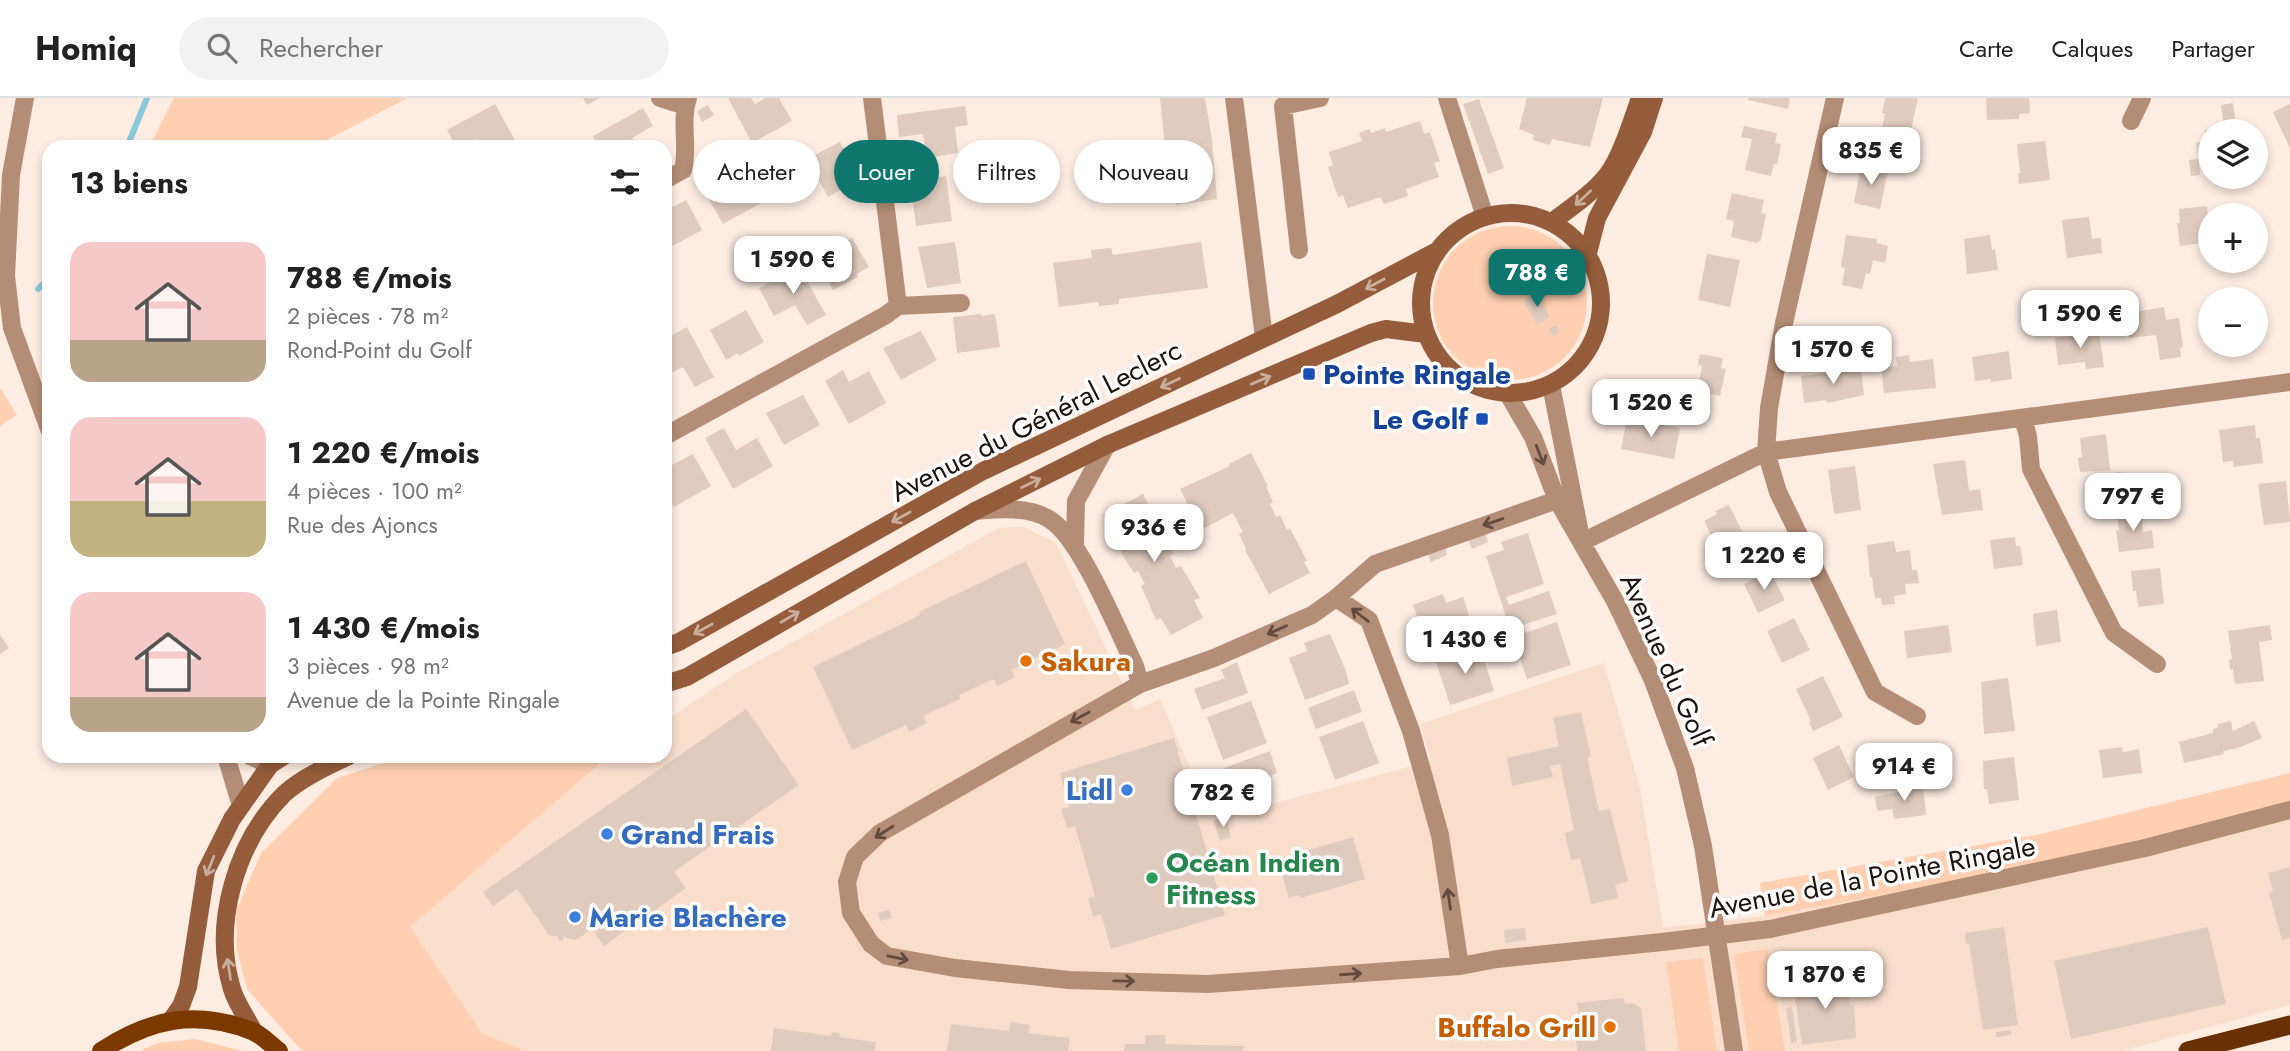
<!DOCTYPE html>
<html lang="fr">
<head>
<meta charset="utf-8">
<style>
  body { margin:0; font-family:Jost,sans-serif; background:#f2f2f2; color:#222; height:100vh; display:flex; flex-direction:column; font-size:26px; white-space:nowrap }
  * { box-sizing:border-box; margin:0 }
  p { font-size:23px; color:#767676 }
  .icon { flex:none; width:38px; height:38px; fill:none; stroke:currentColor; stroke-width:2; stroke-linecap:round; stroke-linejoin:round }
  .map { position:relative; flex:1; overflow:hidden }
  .panel { position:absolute; left:42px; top:42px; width:630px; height:623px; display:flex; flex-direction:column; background:#fff; border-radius:21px; box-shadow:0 4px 10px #0003 }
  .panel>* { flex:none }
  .banner { position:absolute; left:693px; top:42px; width:665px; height:63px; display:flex; gap:14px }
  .controls { position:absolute; left:2198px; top:21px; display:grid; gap:14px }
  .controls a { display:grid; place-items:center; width:70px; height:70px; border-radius:50%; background:#fff; box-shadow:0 4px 10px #0003; font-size:35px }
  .price { position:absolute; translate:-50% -60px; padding:0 16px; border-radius:14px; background:#fff; color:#222; font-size:23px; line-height:46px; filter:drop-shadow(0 2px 4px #0008) }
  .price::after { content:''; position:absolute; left:50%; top:42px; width:21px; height:16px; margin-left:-10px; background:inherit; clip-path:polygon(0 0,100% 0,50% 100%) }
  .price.active { background:#0f766e; color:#fff }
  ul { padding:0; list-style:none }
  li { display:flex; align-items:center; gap:21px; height:175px; padding:0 28px }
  li span { display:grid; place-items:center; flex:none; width:196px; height:140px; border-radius:21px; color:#555 }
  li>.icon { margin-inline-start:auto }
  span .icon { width:84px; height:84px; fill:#fffc; stroke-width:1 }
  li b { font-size:30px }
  h2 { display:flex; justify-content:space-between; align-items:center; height:84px; padding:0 28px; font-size:30px }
  .tag { padding:0 24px; border-radius:32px; background:#fff; box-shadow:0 4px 10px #0003; font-size:24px; line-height:63px }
  .tag.active { background:#0f766e; color:#fff }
  header { display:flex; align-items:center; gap:42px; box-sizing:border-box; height:98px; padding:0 35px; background:#fff; border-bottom:2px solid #e0e0e0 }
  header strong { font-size:33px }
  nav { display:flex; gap:38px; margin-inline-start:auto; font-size:24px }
  .search { width:490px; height:63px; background:#f2f2f2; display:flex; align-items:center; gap:18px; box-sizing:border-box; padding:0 24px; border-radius:38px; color:#767676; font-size:26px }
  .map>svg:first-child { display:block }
</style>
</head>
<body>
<header>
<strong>Homiq</strong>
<div class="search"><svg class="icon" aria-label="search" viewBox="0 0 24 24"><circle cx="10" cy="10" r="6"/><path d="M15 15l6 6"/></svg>Rechercher</div>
<nav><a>Carte</a><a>Calques</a><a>Partager</a></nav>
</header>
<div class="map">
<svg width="2290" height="953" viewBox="0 0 2290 953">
  <rect width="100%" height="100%" fill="#fcece1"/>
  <path fill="#f9decc" d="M1024,429l32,16 79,167 25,-11 53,121 218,-59 -11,-37 184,-61 36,125 23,140 102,-12 525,-104v193l-168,46h-1597l-43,-18 -72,-106 194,-167 7,-4h54v-35l72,-48 262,-145z"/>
  <path fill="#fecfb0" d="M174,0h233l-94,49h-164z
    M1433 205a77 77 0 1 1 154 0a77 77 0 1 1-154 0Z
    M0,290l17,27 -17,11z
    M406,658h195l3,4 -194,167 72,106 43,18h-223l-55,-62 -10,-38 -1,-40 25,-58 76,-75z
    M2290,675v39l-331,69 -194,35 -5,-33 276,-48z
    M1768,851l17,102h-36l-15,-97z
    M1703,860l14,93h-38l-13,-89z
    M195,941l47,12h-102l18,-8z"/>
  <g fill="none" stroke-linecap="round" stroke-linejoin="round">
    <path stroke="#89c8db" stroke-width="6" d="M127,49l20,-49
      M38,191l11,-11"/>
  </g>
  <path fill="#e0ccbf" d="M583,0h17l-13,7z
    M728,0h23l4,6 11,-6h13l13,23 -40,22z
    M1160,0h45l7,42 5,59 -41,6 -11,-59z
    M1527,0h76l-13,49 -38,-8 -2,6 -17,-5 1,-5 -15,-6z
    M1748,0h42l-2,11 -40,-9z
    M1885,0h33l-8,37 -28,-6 3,-15 -3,-1z
    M1986,0h43l1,15 -11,1v5l-32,1z
    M1479,1l25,69 -16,6 -25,-70z
    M2233,5l4,28h-27l-1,30 -10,1 1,13 -9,1 -2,-16 9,-1 -2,-16 10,-2 -1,-11 19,-3 -3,-22z
    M495,6l22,40 -5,3h-31l-5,-8 -15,8h-5l-9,-17z
    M2290,6v44l-17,-36z
    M708,7l6,10 -12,7 -5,-11z
    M965,8l3,19 -13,2 3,26 -31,5 -4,-24 -24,3 -2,-22z
    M643,10l10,18 -21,12 5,9h-38l-6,-11z
    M1420,23l4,13 6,-2 10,29 -6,2 5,14 -33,12 2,7 -24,8 -3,-7 -33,11 -5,-13 -5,2 -10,-30 5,-2 -4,-13 33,-11 -3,-8 10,-4 2,4 14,-5 1,4z
    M1744,28l33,7 -2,10 6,1 -4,20h-3l-3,12 -26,-6 7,-31 -11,-2z
    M2045,43l5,39 -31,4 -1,-11h2l-3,-29z
    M840,44l13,24 -2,1 7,13 -30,17 -21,-38z
    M985,44l2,13 -9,1 -2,-13z
    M735,54l28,50 -40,22 -16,-28 21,-12 -12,-22z
    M1861,67l27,6 -8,38 -26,-6z
    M946,78l6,45 -36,5 -4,-34h3l-1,-11z
    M1732,95l32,7 -3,13 5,1 -5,26 -4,3 -26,-6 3,-16 -8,-2z
    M686,102l16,30 -37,20v-41l7,-4 1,2z
    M2207,108l3,36 -30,4 -3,-23h3l-1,-14z
    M2089,119l3,22 9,-1 1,15 -35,5 -5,-38z
    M1846,137l31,4v4l11,3 -3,17 -12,-3 -3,14 -4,-1 -4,16 -20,-4 3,-17 -4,-1z
    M1990,137l2,15 3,-1 3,21 -31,4 -3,-35z
    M852,140l17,29 -12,7 1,3 -25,13 -17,-32z
    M955,144l6,41 -34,5 -9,-41z
    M1201,144l7,46 -89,11v5l-20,2 -1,-4 -39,5 -6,-44 39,-5 -1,-8 20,-2 2,7z
    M1707,156l33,6 -10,47 -32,-7z
    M799,169l27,48 -19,10 -12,-20 -21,11 -15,-28z
    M1537,195l13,24 -13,8 -14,-25z
    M2164,209l2,13 13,-2 4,29 -3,1 1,9 -21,3 -4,-25 -27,3v-6h-5l-2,-18z
    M746,212l18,32 -25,14 -1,-3 -12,7 -16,-30z
    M981,216v2l14,-2 5,33 -43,6 -4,-36z
    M1556,227l4,8 -7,3 -4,-7z
    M687,229l27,50 -19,10 -12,-20 -18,9v-37z
    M921,233l16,29 -36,20 -18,-32z
    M2099,234l5,35 -18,2 -1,-7 -27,3 -3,-27z
    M2217,247h40v1l-39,5z
    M2009,253l3,28 -21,3v-3l-16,2 -3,-24z
    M1700,256l23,4 -2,10 5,1 -6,27 -23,-5 5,-25 -4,-1z
    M1909,257l1,7 23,-3 3,29 -52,5 -3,-25 16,-2 -1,-9z
    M1861,270l3,27 -37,8 -1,-3 -22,3 -3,-27z
    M843,272l6,12 20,-11 17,32 -37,21 -24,-43z
    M803,297l17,30 -36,20 -18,-32z
    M1627,321l53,9 -6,31 -53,-10z
    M2255,327l1,13h4l3,25 -30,4v-6l-10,1 -4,-32z
    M724,330l12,22 21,-12 16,28 -40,23 -28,-51z
    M2106,336l4,36 -30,2 -2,-14 4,-1 -2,-19z
    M1251,355l17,33 -2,1 7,15 -3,2 6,13 4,-2 7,15 3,-2 17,33 -3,1 6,11 -41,21 -24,-44 1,-1 -7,-15 4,-2 -10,-19 -32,17 -21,-41 50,-23 -1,-2z
    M693,356l18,32 -37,21 -9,-16v-19l4,-2 -1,-3z
    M1965,362l4,31 11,-2 3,21 -41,5 -9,-51z
    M1855,368l6,44 -27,4 -6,-44z
    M2117,374h4l1,14 -4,1z
    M2286,383l4,41 -26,3 -6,-41z
    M1143,396l6,12 2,-2 18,34 -3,1 8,15 -4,2 6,12 5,-2 19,32 -6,2 9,18 -32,17 -10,-17 -5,2 -15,-34 4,-2 -7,-13 -4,2 -8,-12 -23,-46z
    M1729,407l20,40 -26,13 -19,-37 13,-7 -2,-3z
    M2141,413l2,21 9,-2 2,18 -35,4 -3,-22h3l-2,-17z
    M1485,434l3,10 -16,7 -4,-10z
    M1528,435l16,51 -38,13 3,8 40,-14 8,23 -47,15 -24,-73 18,-6 -3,-8z
    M2015,439l1,9h4l3,19 -29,4 -4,-29z
    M1894,443l2,11 14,-2 2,20h5l2,13 -14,1 1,10 -12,2 1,8 -13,1 -1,-7h-6l-3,-21h-2l-3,-32z
    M1445,449l2,8 -16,7 -3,-8z
    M1026,463l39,83 -54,26 4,7 -18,9 -3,-7 -35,16 1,4 -37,17 4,7 -18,9 -3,-7 -54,25 -39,-83 107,-52 -1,-3z
    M2160,470l4,36 -26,3 -2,-16h-3l-2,-20z
    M1770,473l15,29 -27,13 -14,-29z
    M1443,496l3,9 17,-6 14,43 -47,15 -17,-50z
    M2057,512l4,32 -25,4 -3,-32z
    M1794,520l16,32 -28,13 -15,-32z
    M1557,524l14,43 -44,14 -14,-42z
    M1948,527l4,27 -45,6 -3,-27z
    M2270,527l2,15 -13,2 5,39 -29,3 -2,-15 -3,1 -1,-10 3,-1 -4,-28z
    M1330,536l16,37 3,13 -44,16 -16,-42 18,-7 -3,-8z
    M0,537l9,13 -9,6z
    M1480,549l14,44 -44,14 -14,-43z
    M1237,564l11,31 -46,17 -8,-21 31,-11 -4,-8z
    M1823,578l20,41 -30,14 -4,-9 2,-1 -15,-32z
    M2008,580l7,53 -31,3 -3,-52z
    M1354,592l8,22 -46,17 -8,-21z
    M1251,603l16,42 -44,17 -16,-43z
    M746,611l53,76 -61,42 5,7 -16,10 -5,-6 -48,34 12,16 -82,58 -12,-17 -16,11 -13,-3v4l-5,-1v-3l-9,-2 -32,-46 -24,17 -10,-14z
    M1581,614l10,45h-4l12,54 11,-2 18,72 -13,4 3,13 -27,6 -11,-46 -9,2 -6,-27 9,-3 -14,-66 -10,2 3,11 -41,9 -5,-28 52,-12 -6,-28z
    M1363,623l16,42 -44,17 -16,-43z
    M2231,623l2,10 21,-10 8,17 -24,10 -15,3 1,3 -40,9 -5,-21 34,-9v-4l5,-2v-3z
    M1174,640l51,177 -114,34 -10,-35 -8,3 -5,-19 7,-2 -20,-70 -8,2 -6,-19 8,-2 -9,-34z
    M1839,647l15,32 -26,13 -15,-32z
    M2122,649l1,5 16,-3 3,24 -39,5 -4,-28z
    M1270,653l7,22 -45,17 -8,-22z
    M2014,659l5,43 -30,4 -2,-15h-3l-1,-28z
    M1923,688l3,29 -32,4 -2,-10 -15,2 -2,-14 28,-6v-3z
    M1226,720l5,19 -11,4 -6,-20z
    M1353,739l12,42 -64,19 -1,-3 -11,3 -11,-36 12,-4 -1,-2z
    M2290,769v71l-8,2 -13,-47 4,-1 -5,-19z
    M889,812l3,8 -12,3 -2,-8z
    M2004,829l14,98 -35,5 -14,-86h-3l-1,-11z
    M2208,829l18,77 -155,35 -17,-78z
    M1525,830l2,12 -22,3 -1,-13z
    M1846,879l4,28h4l2,33 -54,7 -9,-61z
    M1624,900l1,6 8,-1 8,5 5,43h-69l-2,-20 5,-7 -3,-21z
    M1792,909l5,35 -6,1 -5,-35z
    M1010,924l20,3 -1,8 41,5 -2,13h-121l4,-27 58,7z
    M774,930l57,8 1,-4 8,1 -1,4 37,5 -1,9h-104z
    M2011,932v5l-15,2v-5z
    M1145,937h20v9l79,2 -1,5h-119l1,-7h20z"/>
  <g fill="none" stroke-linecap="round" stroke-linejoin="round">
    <path stroke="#b48d76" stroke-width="18" d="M25,0l-14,77 -5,101 6,52 37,101
      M660,0l25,8
      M1234,0l30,240
      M1447,0l38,119
      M1835,0l-51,225 -15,85 -3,44 12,40 97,200 42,24
      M2131,23l11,-23
      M665,82l18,-10c6,-24 -3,-48 5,-72
      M1299,152l-16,-144 37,-8
      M898,208l63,-3
      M1551,287l28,143
      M1508,296l25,43 24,63 58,101 37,77 33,90 18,78 31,205
      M2023,321l5,17 3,33 83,164 43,31
      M665,338l221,-121 12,-9 -26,-208
      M1557,402l-182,64 -39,34 -24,17 -98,43 -74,26 -260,149 -25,24 -8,25 4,31 20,31 16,12 68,12 114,12 139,4 252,-18 37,-7 165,-17
      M975,413c24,-2 52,-5 74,8 31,18 69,112 86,147l5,18
      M1582,444l184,-90 524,-70
      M1075,446l1,-43 31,-56
      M1336,500l33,22 42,111 29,104 20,131
      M226,658l15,50
      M250,658l20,9
      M1770,831l375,-81 145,-38"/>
    <path stroke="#945c3a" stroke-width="18" d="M1421 205a90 90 0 1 1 180 0a90 90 0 1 1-180 0Z
      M1552,124c18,-14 40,-28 55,-47 14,-18 25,-55 33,-77
      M1588,155l9,-35 46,-86 11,-34
      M665,549l14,-5 304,-171 354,-167 98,-52
      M665,586l22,-7 288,-166 132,-66 264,-112 15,-4 40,5
      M171,922l10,-14 7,-19 18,-116 26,-52 38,-54 14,-9
      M254,934c-7,-14 -18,-29 -22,-43 -20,-65 4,-147 52,-195 16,-15 45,-29 65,-38"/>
    <path stroke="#7b3900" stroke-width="18" d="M101,953c49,-32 94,-42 151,-20 10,4 19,14 27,20"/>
    <path stroke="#683004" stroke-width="19" d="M2188,953l102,-26"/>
    <path stroke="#b48d76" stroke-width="18" d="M1662,844l108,-13"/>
  </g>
  <defs><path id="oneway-shaft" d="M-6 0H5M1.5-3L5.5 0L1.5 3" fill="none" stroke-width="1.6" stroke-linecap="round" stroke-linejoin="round" transform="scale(1.75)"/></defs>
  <g stroke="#caae9c">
    <use href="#oneway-shaft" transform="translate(1583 100) rotate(137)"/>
    <use href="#oneway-shaft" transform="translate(1375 186) rotate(152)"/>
    <use href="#oneway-shaft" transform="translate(1261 282) rotate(-23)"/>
    <use href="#oneway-shaft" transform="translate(1170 285) rotate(155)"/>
    <use href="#oneway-shaft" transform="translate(1031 385) rotate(-26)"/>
    <use href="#oneway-shaft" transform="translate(901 419) rotate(151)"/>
    <use href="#oneway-shaft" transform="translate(790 519) rotate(-30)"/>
    <use href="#oneway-shaft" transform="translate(703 531) rotate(151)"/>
    <use href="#oneway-shaft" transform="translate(210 768) rotate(112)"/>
    <use href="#oneway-shaft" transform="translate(229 871) rotate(-99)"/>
  </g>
  <g stroke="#604b3e">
    <use href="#oneway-shaft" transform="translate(1540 357) rotate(69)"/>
    <use href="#oneway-shaft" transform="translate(1493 424) rotate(161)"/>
    <use href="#oneway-shaft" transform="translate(1360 517) rotate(-142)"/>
    <use href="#oneway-shaft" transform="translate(1277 532) rotate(156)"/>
    <use href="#oneway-shaft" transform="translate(1080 619) rotate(151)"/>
    <use href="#oneway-shaft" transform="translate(884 734) rotate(147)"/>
    <use href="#oneway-shaft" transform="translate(1449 801) rotate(-98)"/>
    <use href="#oneway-shaft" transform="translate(898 860) rotate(12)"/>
    <use href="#oneway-shaft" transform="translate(1351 876) rotate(-4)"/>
    <use href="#oneway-shaft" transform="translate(1124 883) rotate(1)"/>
  </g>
  <g fill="#1a4fb4" stroke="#fff" stroke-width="2.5">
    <rect x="1302" y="269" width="14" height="14" rx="3.5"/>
    <rect x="1475" y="314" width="14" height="14" rx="3.5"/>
  </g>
  <g fill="#e8710a" stroke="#fff" stroke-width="2.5">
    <circle cx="1026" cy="563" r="7"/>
    <circle cx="1610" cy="929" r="7"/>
  </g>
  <g fill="#3f7fe0" stroke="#fff" stroke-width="2.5">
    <circle cx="1127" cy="692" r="7"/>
    <circle cx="607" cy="736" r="7"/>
    <circle cx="575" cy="819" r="7"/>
  </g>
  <circle fill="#2e9e5b" stroke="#fff" stroke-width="2.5" cx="1152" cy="780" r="7"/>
  <g text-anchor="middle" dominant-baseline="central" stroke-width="7" stroke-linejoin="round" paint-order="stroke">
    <g font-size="28" font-weight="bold" fill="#164399" stroke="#fff" text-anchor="start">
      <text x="1323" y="276">Pointe Ringale</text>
      <text x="1468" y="321" text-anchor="end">Le Golf</text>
    </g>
    <g font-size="28" fill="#1c1511" stroke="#fff">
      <text transform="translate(1036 323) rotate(-27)">Avenue du Général Leclerc</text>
      <text transform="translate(1666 562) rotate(66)">Avenue du Golf</text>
      <text transform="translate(1872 779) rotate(-11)">Avenue de la Pointe Ringale</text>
    </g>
    <g font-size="28" font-weight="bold" fill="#c56008" stroke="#fff" text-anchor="start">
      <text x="1040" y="563">Sakura</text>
      <text x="1596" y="929" text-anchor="end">Buffalo Grill</text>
    </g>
    <g font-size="28" font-weight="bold" fill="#366cbe" stroke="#fff" text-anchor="start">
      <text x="1113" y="692" text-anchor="end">Lidl</text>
      <text x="621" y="736">Grand Frais</text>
      <text x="589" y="819">Marie Blachère</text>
    </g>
    <g font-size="28" font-weight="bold" fill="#27864d" stroke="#fff" text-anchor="start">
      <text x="1166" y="764">Océan Indien<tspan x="1166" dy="32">Fitness</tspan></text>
    </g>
  </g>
</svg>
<div class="controls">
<a><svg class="icon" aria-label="layers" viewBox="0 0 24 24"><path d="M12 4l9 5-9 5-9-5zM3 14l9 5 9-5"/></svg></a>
<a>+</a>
<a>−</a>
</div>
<b class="price" style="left:1871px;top:89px">835 €</b>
<b class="price" style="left:793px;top:198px">1 590 €</b>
<b class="price active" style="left:1537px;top:211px">788 €</b>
<b class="price" style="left:2080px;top:252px">1 590 €</b>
<b class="price" style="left:1833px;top:288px">1 570 €</b>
<b class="price" style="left:1651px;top:341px">1 520 €</b>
<b class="price" style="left:2133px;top:435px">797 €</b>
<b class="price" style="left:1154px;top:466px">936 €</b>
<b class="price" style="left:1764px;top:494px">1 220 €</b>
<b class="price" style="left:1465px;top:578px">1 430 €</b>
<b class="price" style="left:1904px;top:705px">914 €</b>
<b class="price" style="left:1223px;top:731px">782 €</b>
<b class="price" style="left:1825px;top:913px">1 870 €</b>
<div class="banner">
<a class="tag">Acheter</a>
<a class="tag active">Louer</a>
<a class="tag">Filtres</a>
<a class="tag">Nouveau</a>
</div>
<section class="panel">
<h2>13 biens<svg class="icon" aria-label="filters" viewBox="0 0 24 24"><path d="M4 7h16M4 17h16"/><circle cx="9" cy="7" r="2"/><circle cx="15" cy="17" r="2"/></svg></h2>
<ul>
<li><span style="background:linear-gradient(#f6c9c9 70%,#b9a48a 0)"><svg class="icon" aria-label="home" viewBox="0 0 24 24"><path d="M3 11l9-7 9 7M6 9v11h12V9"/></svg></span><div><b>788 €/mois</b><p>2 pièces · 78 m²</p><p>Rond-Point du Golf</p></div></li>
<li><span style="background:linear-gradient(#f6c9c9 60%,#c2b280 0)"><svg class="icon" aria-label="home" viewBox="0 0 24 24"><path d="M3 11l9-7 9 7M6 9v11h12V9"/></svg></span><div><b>1 220 €/mois</b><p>4 pièces · 100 m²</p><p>Rue des Ajoncs</p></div></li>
<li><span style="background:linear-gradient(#f6c9c9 75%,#b9a48a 0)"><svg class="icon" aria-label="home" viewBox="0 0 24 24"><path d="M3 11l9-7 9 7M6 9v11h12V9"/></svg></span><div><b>1 430 €/mois</b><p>3 pièces · 98 m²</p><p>Avenue de la Pointe Ringale</p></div></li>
</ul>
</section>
</div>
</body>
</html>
